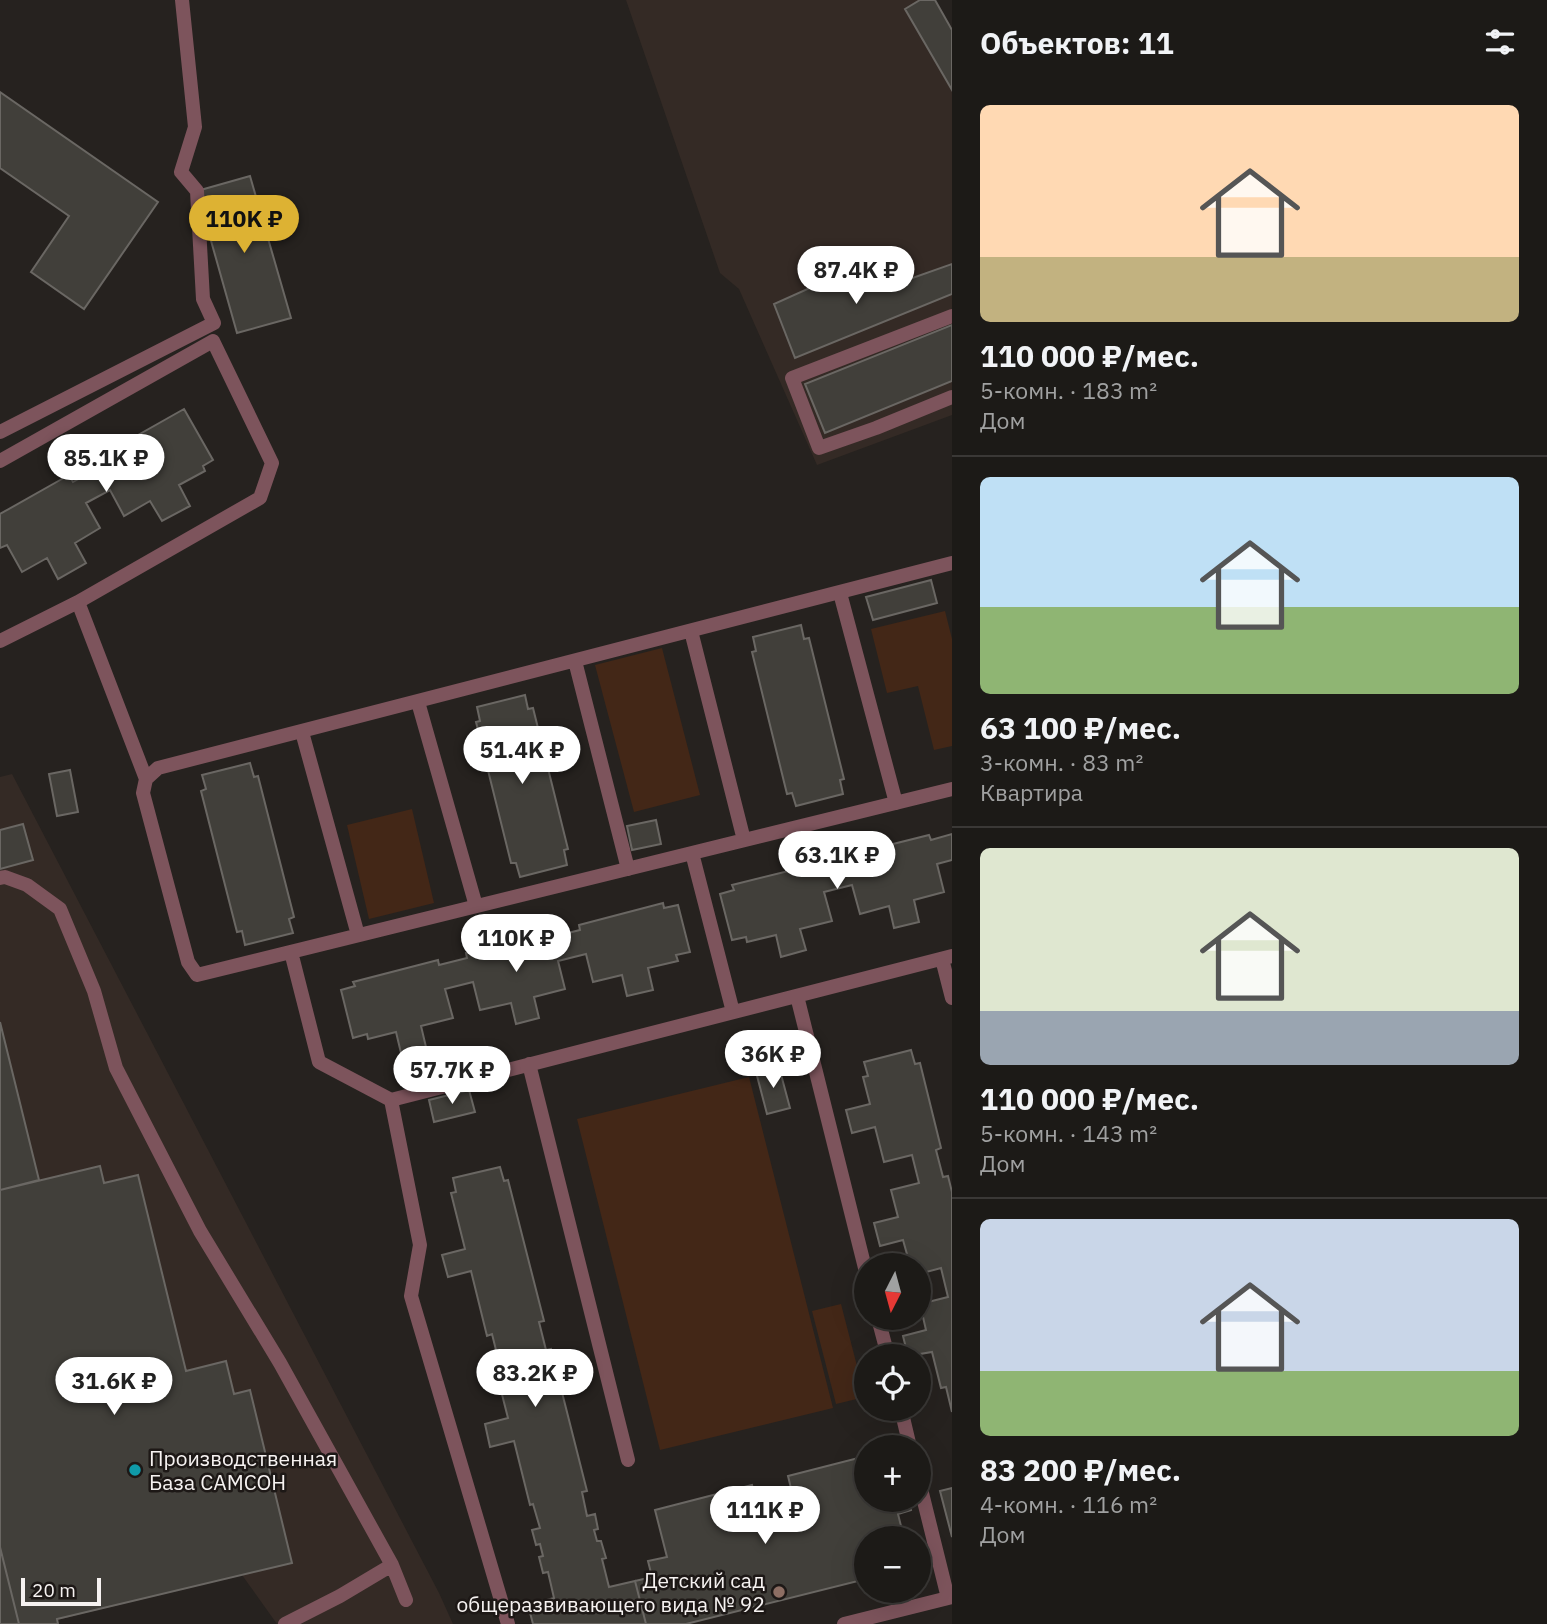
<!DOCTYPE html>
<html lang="ru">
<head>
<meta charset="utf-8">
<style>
  body { margin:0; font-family:"IBM Plex Sans",sans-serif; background:#252320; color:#f1f3f6; height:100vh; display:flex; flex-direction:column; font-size:26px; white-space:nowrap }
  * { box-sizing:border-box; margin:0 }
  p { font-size:23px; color:#a0a1a1 }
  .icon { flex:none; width:38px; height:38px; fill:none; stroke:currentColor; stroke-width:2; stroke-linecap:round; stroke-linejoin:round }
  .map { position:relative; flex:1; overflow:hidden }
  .side { display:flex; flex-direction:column; background:#1c1a17; width:595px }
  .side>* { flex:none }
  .needle { width:46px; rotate:186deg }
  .buttons { position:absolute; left:854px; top:1253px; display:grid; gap:14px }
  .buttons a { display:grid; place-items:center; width:77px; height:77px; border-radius:50%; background:#1c1a17; box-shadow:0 7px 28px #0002,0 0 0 2px #3a3836; font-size:35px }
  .scale { position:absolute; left:21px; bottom:18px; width:80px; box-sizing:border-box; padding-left:7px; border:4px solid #f6f2f1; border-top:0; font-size:19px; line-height:24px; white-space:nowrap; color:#f6f2f1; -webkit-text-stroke:5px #1d1816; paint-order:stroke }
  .price { position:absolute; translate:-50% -60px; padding:0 16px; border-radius:24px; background:#fff; color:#222; font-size:23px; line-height:46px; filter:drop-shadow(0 2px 4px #0008) }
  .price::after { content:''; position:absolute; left:50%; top:42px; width:21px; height:16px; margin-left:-10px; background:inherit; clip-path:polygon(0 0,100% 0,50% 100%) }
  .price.current { background:#ddb233; color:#111 }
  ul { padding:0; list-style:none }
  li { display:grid; align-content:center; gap:14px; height:371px; padding:0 28px }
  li+li { border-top:2px solid #3a3836 }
  li span { display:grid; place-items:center; height:217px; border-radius:10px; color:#555 }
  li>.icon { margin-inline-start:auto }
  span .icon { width:126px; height:126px; fill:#fffc; stroke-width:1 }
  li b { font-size:30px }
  h2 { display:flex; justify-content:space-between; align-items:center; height:84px; padding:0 28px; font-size:30px }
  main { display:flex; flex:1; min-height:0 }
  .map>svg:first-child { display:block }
</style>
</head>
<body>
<main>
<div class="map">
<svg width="952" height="1624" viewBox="0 0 952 1624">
  <rect width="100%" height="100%" fill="#26221f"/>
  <path fill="#342a25" d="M626,0h309l17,29v386l-135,50 -78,-176 -19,-16z
    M12,774l427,819 14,31h-176l-35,-49 -185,45 -57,4v-847z"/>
  <path fill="#432717" d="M945,611l7,28v107l-18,4 -16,-64 -31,7 -16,-64z
    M662,648l38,147 -66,17 -39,-147z
    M412,809l22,94 -65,16 -22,-94z
    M749,1077l84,331 -173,42 -83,-331z
    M841,1304l24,93 -29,7 -24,-93z"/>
  <path fill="#413f3a" stroke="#6a6763" stroke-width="2" d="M920,0h15l17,30v60l-47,-81z
    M0,92l158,110 -74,107 -53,-37 38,-56 -69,-48z
    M250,176l41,142 -54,15 -40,-142z
    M952,264v30l-157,64 -21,-54 69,-31 5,11 48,-18 8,15z
    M952,325v56l-127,52 -20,-49z
    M184,409l29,51 -10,6 2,5 -26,14 11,21 -28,15 -12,-20 -26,15 -14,-26 -24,13 14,25 -25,15 11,20 -28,16 -11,-21 -25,14 -15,-27 -7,3v-34l69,-39 4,7 25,-14 -4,-8z
    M931,580l6,23 -64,17 -7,-23z
    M801,625l3,14 5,-1 35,141 -4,1 3,14 -47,12 -4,-13 -5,1 -35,-142 4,-1 -3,-14z
    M525,695l3,14 5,-1 35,141 -4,1 3,15 -47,12 -4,-14h-5l-35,-141 4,-1 -3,-14z
    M250,763l4,14 4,-1 36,141 -5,2 4,14 -48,12 -3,-14 -5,1 -36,-141 5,-2 -4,-14z
    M70,770l8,42 -21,4 -8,-42z
    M656,820l5,24 -29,6 -5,-24z
    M23,824l10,36 -33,9v-39z
    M952,834v26l-15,4 7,28 -30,8 5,22 -25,6 -5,-22 -29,8 -8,-29 -28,7 8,29 -32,8 6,21 -25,7 -5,-22 -29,7 -1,-5 -14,3 -12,-46 14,-4 -2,-5 85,-21 1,5 28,-7 -1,-6 84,-21 2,5z
    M663,903l1,5 14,-3 12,47 -14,3 2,6 -30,7 5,22 -26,6 -5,-21 -29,7 -7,-28 -28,7 7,28 -31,8 5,21 -23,6 -5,-21 -31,7 -7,-28 -28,7 8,29 -32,8 5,21 -25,6 -5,-21 -28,7 -1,-5 -14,4 -12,-48 14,-4 -2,-4 85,-22 1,5 28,-7 -1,-5 85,-21 1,5 28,-7 -1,-5z
    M0,1022l39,158 -39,10z
    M911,1050l4,14 5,-1 21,85 -5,2 7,27 5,-1 4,16v220l-6,-25 -5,1 -9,-36 -24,4 -5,-20 23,-6 -6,-26 28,-7 -7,-29 -22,6v-9h-9l-7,-25 -23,6 -6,-23 24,-6 -7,-27 28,-7 -7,-28 -28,7 -9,-35 -23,6 -6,-23 24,-6 -7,-27 5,-1 -4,-14z
    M779,1067l11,41 -23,6 -11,-42z
    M469,1090l6,22 -41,10 -5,-22z
    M100,1166l4,17 34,-8 48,196 40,-10 8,33 16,-4 42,173 -235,56 1,5h-39l-19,-77v-357z
    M500,1167l4,14 4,-1 36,141 -5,1 7,28 5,-1 36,142 -5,1 5,24 8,-2 3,15 -4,1 3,11h4l5,17 -4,1 7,28 26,-6 11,43h-113l-5,-19 26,-7 -6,-26 -5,1 -4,-16 4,-1 -3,-12 -4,1 -4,-15 8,-2 -7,-24 -3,1 -16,-64 -24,6 -5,-23 23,-6 -14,-55 5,-1 -7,-28 -5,2 -16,-65 -23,6 -6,-22 23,-6 -14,-56 5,-1 -3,-14z
    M866,1456v44h43l2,10 -13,4 6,24h-38v41l-180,45h-40l-11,-43 17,-4 -4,-16 19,-4 -12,-47 97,-25 9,37 36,-9 -9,-37z
    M952,1488v49l-12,-46z
    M0,1547l19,77h-19z"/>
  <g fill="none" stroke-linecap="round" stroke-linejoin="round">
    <path stroke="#7d545c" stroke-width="14" d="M952,316l-160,62 27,70 57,-20 76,-31
      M0,432l214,-109 -11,-24 -6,-108 -16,-19 14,-45 -13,-127
      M0,461l213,-120 59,122 -12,35 -182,104
      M952,563l-794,205 -12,11 -3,14 45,169 9,13 755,-186
      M840,593l56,210
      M691,631l53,209
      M0,641l78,-39 68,177
      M575,661l53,208
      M418,702l58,204
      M302,732l56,203
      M692,853l41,159
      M0,878l5,-1 22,8 33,24 34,82 22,77 84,163 80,132 112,202 14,35
      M291,952l28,110 72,38 29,145 -9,51 97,328
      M942,959l10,39
      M797,996l69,276
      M529,1064l99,396
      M391,1100l561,-144
      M878,1318l10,38
      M901,1409l9,38
      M919,1481l29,117
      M285,1624l55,-28 52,-31
      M844,1624l108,-27"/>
  </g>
  <circle fill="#0f9aa8" stroke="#1d1816" stroke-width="2.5" cx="135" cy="1470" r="7"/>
  <circle fill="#8d6e63" stroke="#1d1816" stroke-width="2.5" cx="779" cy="1592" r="7"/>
  <g text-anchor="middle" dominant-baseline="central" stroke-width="5" stroke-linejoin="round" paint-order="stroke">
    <g font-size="21" fill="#f6f2f1" stroke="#1d1816" text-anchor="start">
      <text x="149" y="1458">Производственная<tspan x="149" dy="24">База САМСОН</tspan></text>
      <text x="765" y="1580" text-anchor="end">Детский сад<tspan x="765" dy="24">общеразвивающего вида № 92</tspan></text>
    </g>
  </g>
</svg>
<div class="buttons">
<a><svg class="needle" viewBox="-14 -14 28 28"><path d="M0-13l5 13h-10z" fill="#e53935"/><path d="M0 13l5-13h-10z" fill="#a0a1a1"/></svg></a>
<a><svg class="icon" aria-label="locate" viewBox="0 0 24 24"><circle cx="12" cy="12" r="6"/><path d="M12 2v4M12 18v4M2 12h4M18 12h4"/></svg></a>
<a>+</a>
<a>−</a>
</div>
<div class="scale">20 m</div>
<b class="price current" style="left:244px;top:255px">110K ₽</b>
<b class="price" style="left:856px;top:306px">87.4K ₽</b>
<b class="price" style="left:106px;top:494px">85.1K ₽</b>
<b class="price" style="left:522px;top:786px">51.4K ₽</b>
<b class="price" style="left:837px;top:891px">63.1K ₽</b>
<b class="price" style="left:516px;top:974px">110K ₽</b>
<b class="price" style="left:773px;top:1090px">36K ₽</b>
<b class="price" style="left:452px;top:1106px">57.7K ₽</b>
<b class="price" style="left:535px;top:1409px">83.2K ₽</b>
<b class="price" style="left:114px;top:1417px">31.6K ₽</b>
<b class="price" style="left:765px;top:1546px">111K ₽</b>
</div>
<section class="side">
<h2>Объектов: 11<svg class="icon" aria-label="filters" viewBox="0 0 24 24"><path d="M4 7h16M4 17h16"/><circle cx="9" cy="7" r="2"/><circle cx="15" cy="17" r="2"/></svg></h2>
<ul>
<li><span style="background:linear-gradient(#ffd9b3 70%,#c2b280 0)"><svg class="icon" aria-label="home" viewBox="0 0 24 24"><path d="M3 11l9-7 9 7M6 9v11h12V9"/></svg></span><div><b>110 000 ₽/мес.</b><p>5-комн. · 183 m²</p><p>Дом</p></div></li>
<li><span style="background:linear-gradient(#bfe0f5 60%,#8fb573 0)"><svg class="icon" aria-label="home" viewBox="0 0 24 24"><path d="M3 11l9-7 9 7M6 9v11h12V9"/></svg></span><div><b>63 100 ₽/мес.</b><p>3-комн. · 83 m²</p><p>Квартира</p></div></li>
<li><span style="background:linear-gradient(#dfe7d0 75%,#9aa5b1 0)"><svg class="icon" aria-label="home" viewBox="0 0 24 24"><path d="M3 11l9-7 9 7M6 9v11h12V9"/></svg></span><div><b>110 000 ₽/мес.</b><p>5-комн. · 143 m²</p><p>Дом</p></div></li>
<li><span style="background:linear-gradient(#c9d6e8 70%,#8fb573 0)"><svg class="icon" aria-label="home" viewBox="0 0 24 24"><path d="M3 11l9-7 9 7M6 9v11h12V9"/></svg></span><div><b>83 200 ₽/мес.</b><p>4-комн. · 116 m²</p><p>Дом</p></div></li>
</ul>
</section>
</main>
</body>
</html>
